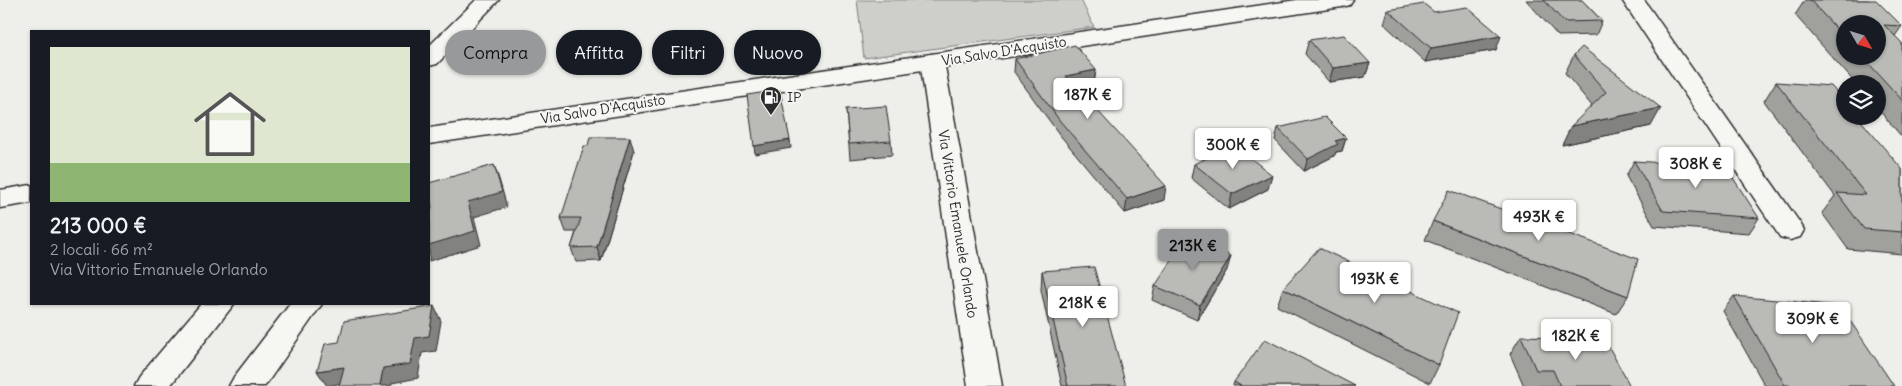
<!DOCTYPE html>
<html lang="it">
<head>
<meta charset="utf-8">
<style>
  body { margin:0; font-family:Delius,sans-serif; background:#242831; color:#f1f3f6; height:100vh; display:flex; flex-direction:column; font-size:19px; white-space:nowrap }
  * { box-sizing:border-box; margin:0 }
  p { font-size:16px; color:#9ea1a6 }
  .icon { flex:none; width:28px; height:28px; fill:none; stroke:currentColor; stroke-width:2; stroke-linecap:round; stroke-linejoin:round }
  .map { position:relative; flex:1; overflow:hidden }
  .drawer { position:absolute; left:30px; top:30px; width:400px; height:275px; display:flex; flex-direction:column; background:#171b24; border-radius:0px; box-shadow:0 1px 4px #0004 }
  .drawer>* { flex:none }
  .guide { position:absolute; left:445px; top:30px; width:475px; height:45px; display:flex; gap:10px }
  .needle { width:32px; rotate:129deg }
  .fabs { position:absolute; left:1836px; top:15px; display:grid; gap:10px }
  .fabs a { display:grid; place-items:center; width:50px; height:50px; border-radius:50%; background:#171b24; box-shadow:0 1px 4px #0004; font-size:25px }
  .price { position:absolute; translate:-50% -42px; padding:0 11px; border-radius:5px; background:#fff; color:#222; font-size:16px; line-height:32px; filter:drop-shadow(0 1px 2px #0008) }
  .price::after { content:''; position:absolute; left:50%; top:30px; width:15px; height:11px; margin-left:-8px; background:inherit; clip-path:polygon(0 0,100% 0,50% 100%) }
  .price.current { background:#98999b; color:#111 }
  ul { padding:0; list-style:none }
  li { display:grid; align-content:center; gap:10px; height:265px; padding:0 20px }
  li span { display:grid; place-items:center; height:155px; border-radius:0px; color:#555 }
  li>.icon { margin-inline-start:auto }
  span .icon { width:90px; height:90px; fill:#fffc; stroke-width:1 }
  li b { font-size:21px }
  .tag { padding:0 18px; border-radius:22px; background:#171b24; box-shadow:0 1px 4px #0004; font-size:18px; line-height:45px }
  .tag.current { background:#98999b; color:#111 }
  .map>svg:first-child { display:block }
</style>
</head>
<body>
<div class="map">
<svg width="1902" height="386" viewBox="0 0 1902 386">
  <rect width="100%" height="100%" fill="#eeeeea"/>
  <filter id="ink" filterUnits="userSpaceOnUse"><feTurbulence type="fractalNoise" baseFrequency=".02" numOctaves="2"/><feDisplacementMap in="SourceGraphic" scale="10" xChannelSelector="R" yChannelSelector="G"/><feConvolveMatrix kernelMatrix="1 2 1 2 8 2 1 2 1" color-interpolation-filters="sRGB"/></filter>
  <g filter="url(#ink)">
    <path fill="#cececa" stroke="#7c7c7a" d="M857,0h224l13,27 -230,31z"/>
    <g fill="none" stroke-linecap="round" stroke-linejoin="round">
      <g stroke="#2b2b2b" stroke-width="3">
        <path id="street" d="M1622,0h22l156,223 4,7 -4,7 -10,3 -10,-3z
          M932,54l8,2 4,5 58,325h-34l-48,-325 4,-5z
          M290,304h32l-57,82h-36l5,-9z"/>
      </g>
      <g stroke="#2b2b2b" stroke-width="3">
        <path id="secondary" d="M476,0h23l-62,64 -8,2v-20z
          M1297,0h56l-3,5 -8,2 -913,137v-16z
          M31,185v18l-31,5v-18z
          M201,304h33l-64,82h-36l5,-9z"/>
      </g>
      <use href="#street" fill="#f6f6f2" fill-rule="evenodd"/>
      <use href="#secondary" fill="#f6f6f2" fill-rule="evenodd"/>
    </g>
    <path fill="#a0a09d" stroke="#2b2b2b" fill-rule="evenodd" d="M1526,0h56l20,21 -6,14 -38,1z
      M1805,0h64l33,26 -7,10 7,7v94l-24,-28v-25h-22l-61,-69zM1845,24l33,32h-33z
      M1388,10l46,2 62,38 -71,12 -41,-38z
      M1309,40l61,23 -5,14 -36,5 -24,-28z
      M1574,55l77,71 -89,19 30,-39 -27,-33z
      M1015,59l81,11 -2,13 -18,4 88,113 -39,13 -66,-79 -45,-62z
      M1776,82l126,87v85l-54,-5 -26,-36 13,-17 -71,-95z
      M846,109l45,32 1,14 -42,4z
      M1278,128l68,10 -4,13 -6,1 -2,4 -30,15 -29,-31z
      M634,151l-33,110 -25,1 -5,-14 5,-16h-10l-5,-14z
      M1634,161l125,57 -10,15 -95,-7 -28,-50z
      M1194,164l74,25 -39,20 -38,-31z
      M1433,221l195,75 -12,18 -191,-74z
      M1227,270l-30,50 -45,-20 3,-14z
      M1042,271l84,115h-64l-21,-96z
      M1283,288l156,77 -9,18 -153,-77z
      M1734,296l160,90h-129l-42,-75z
      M1521,336l109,50h-106l-14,-32z
      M1234,382l121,4h-122z"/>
    <path fill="#828280" stroke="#2b2b2b" d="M1501,36l-5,14 -71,12 6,-14z
      M1370,63l-5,14 -36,5 4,-14z
      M1096,70l-2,13 -29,7 1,-14z
      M1661,108l-10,18 -89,19 9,-19z
      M630,137l4,14 -33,110 -4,-14z
      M1346,138l-4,13 -6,1 -2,4 -30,15 4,-12 27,-18z
      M790,140l1,8 -36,6 -1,-8z
      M494,165l5,14 8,28 -33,10 7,28 -52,16v-16l39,-43z
      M1272,175l-4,14 -39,20 3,-15z
      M1166,186l-2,14 -39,13 2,-14z
      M1231,256l-4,14 -30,50 3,-15z
      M434,306l7,15 -5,30 -14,2 -4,25 -26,5 -1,3h-11l3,-18 32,-30z
      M344,367l9,14 -26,5 -10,-15z"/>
    <path fill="#babab7" stroke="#2b2b2b" d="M1544,0h38l20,21 -38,1z
      M1810,0h66l26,26 -18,-1 18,18v57l-40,-44h16v-32h-33v14z
      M1424,4l10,8 33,-5 34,29 -70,12 -43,-38z
      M1344,35l26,28 -37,5 -24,-28z
      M1075,45l21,25 -30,6 100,110 -39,13 -67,-78 -45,-62z
      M1582,47l79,61 -90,18 35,-34 -32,-37z
      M1776,82l55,4 14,16v14h12l45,53v63l-38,-3 -27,-36 29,2z
      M780,90l10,50 -36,6 -7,-51z
      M886,106l5,35 -42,3 -3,-35z
      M1325,117l21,21 -11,3 3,3 -30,15 -30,-31z
      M590,137h40l-33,110 -26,1 10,-30h-20l23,-72h4z
      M1234,145l38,30 -40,19 -38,-30z
      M1634,161l92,6 33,51 -96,-7z
      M494,165l8,27 -34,10 7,29 -46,14v-36l3,-1 -3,-16v-9z
      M1449,190l189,69 -10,37 -195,-75z
      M1187,238l44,18 -31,49 -45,-19z
      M1319,248l139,65 -19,52 -156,-77z
      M1094,267l32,119h-58l-26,-115z
      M1734,296l106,10 54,80h-96l-13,-1z
      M434,306l-5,30 -14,2 -5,26 -27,4 -3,18h-41l5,-19 -27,4 8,-27 14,-2 5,-21z
      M1521,336l83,2 26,48h-70l-7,-16h-17z
      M1265,339l90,47h-114l-7,-4z"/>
  </g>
  <defs>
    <g id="fuel-pin" transform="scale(1.125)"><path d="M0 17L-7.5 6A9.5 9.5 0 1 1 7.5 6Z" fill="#2b2b2b" stroke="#f6f6f2"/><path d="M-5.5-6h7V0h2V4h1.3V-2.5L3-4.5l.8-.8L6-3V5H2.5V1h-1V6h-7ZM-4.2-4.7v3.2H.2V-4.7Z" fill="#fff"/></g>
  </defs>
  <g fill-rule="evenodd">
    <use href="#fuel-pin" x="771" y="97"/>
  </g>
  <g text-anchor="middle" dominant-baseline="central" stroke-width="4" stroke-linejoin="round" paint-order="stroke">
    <g font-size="14" fill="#2b2b2b" stroke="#f6f6f2">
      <text transform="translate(1004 51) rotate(-9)">Via Salvo D'Acquisto</text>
      <text transform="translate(603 109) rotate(-9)">Via Salvo D'Acquisto</text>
      <text transform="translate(958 224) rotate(81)">Via Vittorio Emanuele Orlando</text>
    </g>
    <g font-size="14" fill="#2b2b2b" stroke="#f6f6f2" text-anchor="start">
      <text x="787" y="97">IP</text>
    </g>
  </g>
</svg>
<div class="fabs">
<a><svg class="needle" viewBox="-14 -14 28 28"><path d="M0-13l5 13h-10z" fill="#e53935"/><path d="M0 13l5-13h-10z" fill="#9ea1a6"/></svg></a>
<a><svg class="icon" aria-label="layers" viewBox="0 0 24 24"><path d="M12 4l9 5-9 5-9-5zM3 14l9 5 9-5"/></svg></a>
</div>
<b class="price" style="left:1088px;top:120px">187K €</b>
<b class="price" style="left:1233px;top:170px">300K €</b>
<b class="price" style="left:1696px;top:189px">308K €</b>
<b class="price" style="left:1539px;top:242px">493K €</b>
<b class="price current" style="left:1193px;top:271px">213K €</b>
<b class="price" style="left:1375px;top:304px">193K €</b>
<b class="price" style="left:1083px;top:328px">218K €</b>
<b class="price" style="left:1813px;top:344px">309K €</b>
<b class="price" style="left:1576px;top:361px">182K €</b>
<div class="guide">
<a class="tag current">Compra</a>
<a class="tag">Affitta</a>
<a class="tag">Filtri</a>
<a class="tag">Nuovo</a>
</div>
<section class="drawer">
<ul>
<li><span style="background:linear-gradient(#dfe7d0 75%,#8fb573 0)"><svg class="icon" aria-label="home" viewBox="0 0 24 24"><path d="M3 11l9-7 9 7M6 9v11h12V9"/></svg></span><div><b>213 000 €</b><p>2 locali · 66 m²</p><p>Via Vittorio Emanuele Orlando</p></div></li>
</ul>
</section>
</div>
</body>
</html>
